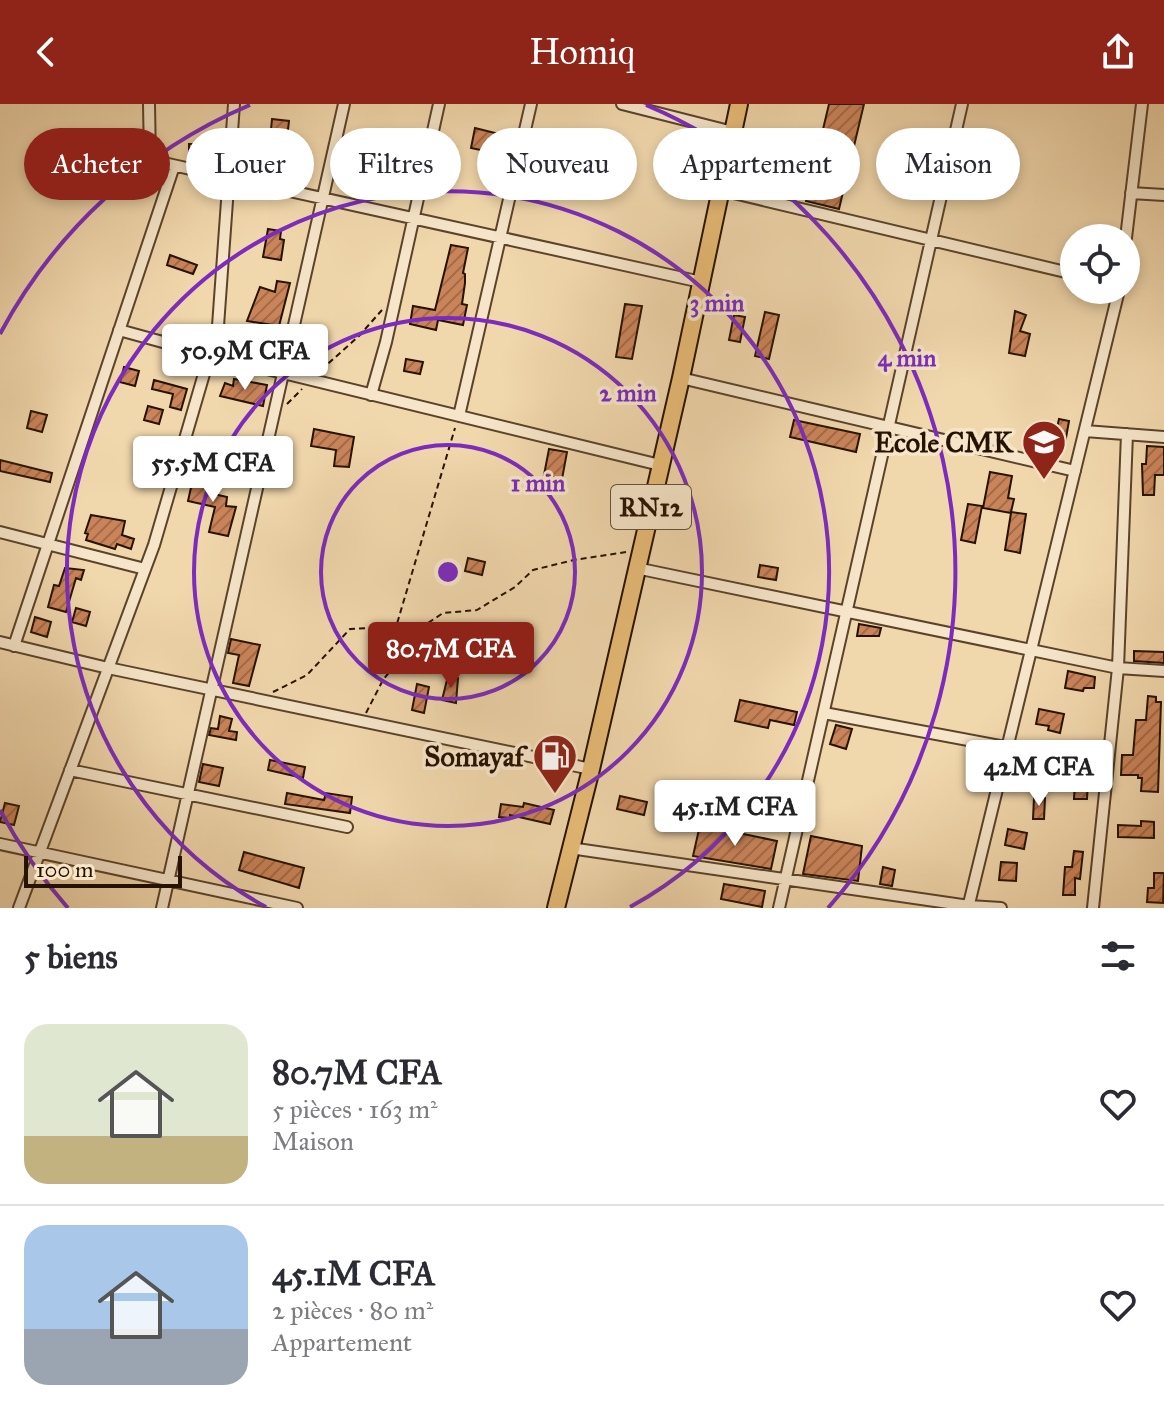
<!DOCTYPE html>
<html lang="fr">
<head>
<meta charset="utf-8">
<style>
  body { margin:0; font-family:"IM FELL Great Primer",serif; background:#f7f7f7; color:#2b2b33; height:100vh; display:flex; flex-direction:column; font-size:30px; white-space:nowrap }
  * { box-sizing:border-box; margin:0 }
  p { font-size:26px; color:#7c7c81 }
  .icon { flex:none; width:44px; height:44px; fill:none; stroke:currentColor; stroke-width:2; stroke-linecap:round; stroke-linejoin:round }
  .map { position:relative; height:804px; overflow:hidden }
  .details { display:flex; flex-direction:column; background:#fff; flex:1 }
  .details>* { flex:none }
  .banner { position:absolute; left:24px; top:24px; width:1116px; height:72px; display:flex; gap:16px }
  .buttons { position:absolute; left:1060px; top:120px; display:grid; gap:16px }
  .buttons a { display:grid; place-items:center; width:80px; height:80px; border-radius:50%; background:#fff; box-shadow:0 4px 12px #0003; font-size:40px }
  .scale { position:absolute; left:24px; bottom:20px; width:158px; box-sizing:border-box; padding-left:8px; border:4px solid #271200; border-top:0; font-size:22px; line-height:28px; white-space:nowrap; color:#271200; -webkit-text-stroke:6px #f6e5c9; paint-order:stroke }
  .price { position:absolute; translate:-50% -68px; padding:0 18px; border-radius:8px; background:#fff; color:#222; font-size:26px; line-height:52px; filter:drop-shadow(0 2px 4px #0008) }
  .price::after { content:''; position:absolute; left:50%; top:48px; width:24px; height:18px; margin-left:-12px; background:inherit; clip-path:polygon(0 0,100% 0,50% 100%) }
  .price.selected { background:#8f2418; color:#fff }
  ul { padding:0; list-style:none }
  li { display:flex; align-items:center; gap:24px; height:200px; padding:0 24px }
  li+li { border-top:2px solid #e1e1e2 }
  li span { display:grid; place-items:center; flex:none; width:224px; height:160px; border-radius:24px; color:#555 }
  li>.icon { margin-inline-start:auto }
  span .icon { width:96px; height:96px; fill:#fffc; stroke-width:1 }
  li b { font-size:34px }
  h2 { display:flex; justify-content:space-between; align-items:center; height:96px; padding:0 24px; font-size:34px }
  .tag { padding:0 28px; border-radius:36px; background:#fff; box-shadow:0 4px 12px #0003; font-size:28px; line-height:72px }
  .tag.selected { background:#8f2418; color:#fff }
  header { display:flex; justify-content:space-between; align-items:center; height:104px; padding:0 24px; background:#8f2418; color:#fff; font-size:36px; font-weight:600 }
  .map>svg:first-child { display:block }
</style>
</head>
<body>
<header><svg class="icon" aria-label="back" viewBox="0 0 24 24"><path d="M15 5l-7 7 7 7"/></svg>Homiq<svg class="icon" aria-label="share" viewBox="0 0 24 24"><path d="M12 15V3M7 8l5-5 5 5M5 13v7h14v-7"/></svg></header>
<div class="map">
<svg width="1164" height="804" viewBox="0 0 1164 804">
  <defs>
    <pattern id="building-hatch" width="6" height="6" patternUnits="userSpaceOnUse" patternTransform="scale(2)"><rect width="6" height="6" fill="#ca8459"/><path d="M-1 1l2-2M0 6l6-6M5 7l2-2" fill="none" stroke="#a46b47"/></pattern>
  </defs>
  <rect width="100%" height="100%" fill="#f1d7ac"/>
  <filter id="stains"><feTurbulence type="fractalNoise" baseFrequency=".0025" numOctaves="4"/><feColorMatrix values="0 0 0 0 .2 0 0 0 0 .09 0 0 0 0 .02 0 0 0 .5 -.17"/></filter>
  <radialGradient id="worn" r=".72"><stop offset=".6" stop-color="#630" stop-opacity="0"/><stop offset="1" stop-color="#630" stop-opacity=".3"/></radialGradient>
  <path fill="url(#building-hatch)" stroke="#271200" stroke-width="2" d="M829,0h35l-25,105 -33,-8z
    M272,15l17,2 -6,52 -29,-3 4,-32 12,2z
    M475,24l24,6 -4,19 -24,-5z
    M209,36l14,1 -1,17 -33,-3v-11h20z
    M268,125l13,2 -1,8 4,1 -3,20 -18,-3z
    M451,141l17,3 -5,25 2,1v9l-3,21 5,1 -4,20 -25,-5 -2,10 -26,-6 3,-18 22,4z
    M170,151l27,10 -4,9 -26,-9z
    M277,177l13,2 -11,43 -32,-5 13,-34 15,5z
    M625,200l17,2 -10,53 -16,-2z
    M1015,207l11,4 -6,16 10,3 -5,22 -16,-3z
    M765,208l14,3 -10,44 -14,-3z
    M734,211l11,2 -5,25 -11,-2z
    M406,255l17,3 -3,12 -16,-3z
    M124,263l15,4 -4,15 -15,-4z
    M234,275l33,6 -4,21 -43,-10 5,-13 8,3z
    M154,276l33,9 -6,21 -11,-3 3,-13 -21,-5z
    M148,302l15,4 -4,14 -15,-4z
    M31,307l16,4 -5,17 -15,-4z
    M1059,315l10,2 -5,28 -11,-3z
    M794,316l66,14 -4,18 -66,-15z
    M314,325l40,8 -5,30 -15,-1 2,-16 -25,-4z
    M1147,342l17,1v28h-9l-1,20h-11l-1,-31h4z
    M549,345l18,3 -5,27 -18,-4z
    M0,356l52,13 -2,9 -50,-11z
    M990,368l22,4 -4,22 6,1 -3,13 15,2 -6,39 -15,-3 6,-37 -28,-5z
    M194,370l23,5 -3,15 13,3 -1,9 10,1 -8,29 -19,-4 6,-25 -27,-6z
    M968,400l14,2 -7,37 -14,-3z
    M91,411l34,6 -3,14 12,4 -3,10 -14,-5 -2,5 -29,-9 2,-6 -3,-1z
    M468,454l17,4 -3,13 -17,-4z
    M760,461l18,3 -2,12 -18,-3z
    M65,464l19,2 -3,10 -5,-2 -10,34 -18,-5 6,-22 5,1z
    M76,504l14,4 -4,14 -14,-4z
    M35,513l16,5 -4,15 -16,-5z
    M859,520l22,4 -2,8h-22z
    M231,535l29,6 -11,41 -16,-3 6,-28 -11,-2z
    M1134,547l30,1v11l-30,-2z
    M1068,567l27,6 -1,11h-10l-1,3 -18,-3z
    M448,572l10,2 -2,25 -14,-3z
    M417,580l12,3 -5,26 -12,-3z
    M1148,592l8,1v5h5l-3,90 -17,-1 1,-13h-4v-3h-17l1,-20h11l3,-35h10z
    M740,596l57,12 -3,13 -24,-5 -2,8 -33,-7z
    M1039,605l25,5 -4,19 -12,-3 1,-4 -13,-2z
    M220,612l12,3 -3,12 8,1 -1,8 -27,-5 2,-7 7,1z
    M836,621l16,4 -6,20 -16,-5z
    M270,656l35,7 -2,11 -35,-8z
    M203,660l20,4 -4,18 -20,-4z
    M1075,675l13,1 -1,19h-13z
    M734,681l42,9 -3,13 -42,-9z
    M287,689l37,7 2,-7 26,4 -2,16 -65,-9z
    M620,692l27,6 -3,13 -27,-6z
    M1034,694h11l-1,21h-11z
    M5,699l14,3 -5,19 -14,-3z
    M524,699l30,7 -4,14 -40,-9v3l-11,-1 2,-13 22,3z
    M1141,717l13,1v16l-36,-1v-12l23,1z
    M700,721l77,16 -6,28 -78,-13z
    M1008,725l19,4 -3,16 -19,-4z
    M811,732l51,10 -4,35 -55,-7z
    M1074,747l9,1 -3,27 -5,-1v17h-12l2,-28h7z
    M244,748l60,16 -5,20 -60,-18z
    M1001,758l16,1 -1,18 -17,-1z
    M883,763l12,3 -3,16 -12,-2z
    M1154,769h10l-1,30 -16,-1 1,-14h6z
    M724,780l41,7 -3,16 -41,-8z"/>
  <g fill="none" stroke-linecap="round" stroke-linejoin="round">
    <g stroke="#5a432b" stroke-width="14">
      <path id="minor" d="M149,0l1,56 551,122
        M622,0l111,28
        M721,86l353,84
        M1131,89l33,2
        M1126,134l16,-134
        M119,226l91,25 450,110
        M681,274l394,93
        M371,291l15,-53 53,-238
        M459,312l72,-312
        M1085,327l79,6
        M0,428l145,37
        M636,464l482,100 46,3
        M0,538l108,26 483,101
        M14,542l160,-480
        M824,609l283,53
        M70,666l277,57
        M0,740l297,64
        M570,744l399,58 32,2
        M19,804l135,-363 64,-219 16,-222
        M162,804l182,-804
        M779,804l183,-804
        M968,804l151,-618
        M1093,804l25,-240 9,-234"/>
    </g>
    <g stroke="#271200" stroke-width="20">
      <path id="primary" d="M556,804l35,-139 90,-391 58,-274"/>
    </g>
    <path stroke="#271200" stroke-width="2" stroke-dasharray="6 4" stroke-linecap="butt" d="M321,266l38,-34 23,-26
      M287,300l15,-15
      M407,546l-11,-23 59,-199
      M273,588l34,-17 43,-46 45,-2
      M366,609l17,-33 45,-57 15,-10 34,-3 38,-23 18,-17 41,-10 52,-8"/>
    <use href="#minor" stroke="#f6e5c9" stroke-width="10"/>
    <use href="#primary" stroke="#e8bc76" stroke-width="16"/>
  </g>
  <g fill="none" stroke="#7b2cbf" stroke-width="4">
    <circle cx="448" cy="468" r="127"/>
    <circle cx="448" cy="468" r="254"/>
    <path d="M266 803A381 381 0 1 1 630 803"/>
    <path d="M68 804A507 507 0 0 1 0 706M0 230A507 507 0 0 1 250 1M646 1A507 507 0 0 1 828 804"/>
  </g>
  <defs>
    <g id="school-pin" transform="scale(2.3)"><path d="M0 17L-7.5 6A9.5 9.5 0 1 1 7.5 6Z" fill="#8f2418" stroke="#f6e5c9"/><path d="M0-5L7-2L0 1L-7-2ZM-4 1L0 2.5L4 1V4Q0 6-4 4Z" fill="#fff"/></g>
    <g id="fuel-pin" transform="scale(2.3)"><path d="M0 17L-7.5 6A9.5 9.5 0 1 1 7.5 6Z" fill="#8f2418" stroke="#f6e5c9"/><path d="M-5.5-6h7V0h2V4h1.3V-2.5L3-4.5l.8-.8L6-3V5H2.5V1h-1V6h-7ZM-4.2-4.7v3.2H.2V-4.7Z" fill="#fff"/></g>
  </defs>
  <g fill-rule="evenodd">
    <use href="#school-pin" x="1044" y="338"/>
    <use href="#fuel-pin" x="555" y="652"/>
  </g>
  <g text-anchor="middle" dominant-baseline="central" stroke-width="7" stroke-linejoin="round" paint-order="stroke">
    <rect fill="#f6e5c9" stroke="#65513c" stroke-width="2" x="611" y="381" width="80" height="44" rx="6"/>
    <g font-size="26" font-weight="bold" fill="#271200">
      <text x="651" y="403">RN12</text>
    </g>
    <g font-size="28" font-weight="bold" fill="#271200" stroke="#f6e5c9" text-anchor="end">
      <text x="1013" y="338">Ecole CMK</text>
      <text x="524" y="652">Somayaf</text>
    </g>
  </g>
  <circle cx="448" cy="468" r="12" fill="#7b2cbf" stroke="#f6e5c9" stroke-width="4"/>
  <g font-size="24" text-anchor="middle" font-weight="bold" fill="#7b2cbf" stroke="#f6e5c9" stroke-width="7" stroke-linejoin="round" paint-order="stroke">
    <text x="717" y="207">3 min</text>
    <text x="907" y="262">4 min</text>
    <text x="628" y="297">2 min</text>
    <text x="538" y="387">1 min</text>
  </g>
  <rect width="100%" height="100%" filter="url(#stains)"/>
  <rect width="100%" height="100%" fill="url(#worn)"/>
</svg>
<div class="buttons">
<a><svg class="icon" aria-label="locate" viewBox="0 0 24 24"><circle cx="12" cy="12" r="6"/><path d="M12 2v4M12 18v4M2 12h4M18 12h4"/></svg></a>
</div>
<div class="scale">100 m</div>
<b class="price" style="left:245px;top:288px">50.9M CFA</b>
<b class="price" style="left:213px;top:400px">55.5M CFA</b>
<b class="price selected" style="left:451px;top:586px">80.7M CFA</b>
<b class="price" style="left:1039px;top:704px">42M CFA</b>
<b class="price" style="left:735px;top:744px">45.1M CFA</b>
<div class="banner">
<a class="tag selected">Acheter</a>
<a class="tag">Louer</a>
<a class="tag">Filtres</a>
<a class="tag">Nouveau</a>
<a class="tag">Appartement</a>
<a class="tag">Maison</a>
</div>
</div>
<section class="details">
<h2>5 biens<svg class="icon" aria-label="filters" viewBox="0 0 24 24"><path d="M4 7h16M4 17h16"/><circle cx="9" cy="7" r="2"/><circle cx="15" cy="17" r="2"/></svg></h2>
<ul>
<li><span style="background:linear-gradient(#dfe7d0 70%,#c2b280 0)"><svg class="icon" aria-label="home" viewBox="0 0 24 24"><path d="M3 11l9-7 9 7M6 9v11h12V9"/></svg></span><div><b>80.7M CFA</b><p>5 pièces · 163 m²</p><p>Maison</p></div><svg class="icon" aria-label="heart" viewBox="0 0 24 24"><path d="M12 20l-8-8c-3-5 5-10 8-4 3-6 11-1 8 4z"/></svg></li>
<li><span style="background:linear-gradient(#a9c7e8 65%,#9aa5b1 0)"><svg class="icon" aria-label="home" viewBox="0 0 24 24"><path d="M3 11l9-7 9 7M6 9v11h12V9"/></svg></span><div><b>45.1M CFA</b><p>2 pièces · 80 m²</p><p>Appartement</p></div><svg class="icon" aria-label="heart" viewBox="0 0 24 24"><path d="M12 20l-8-8c-3-5 5-10 8-4 3-6 11-1 8 4z"/></svg></li>
</ul>
</section>
</body>
</html>
